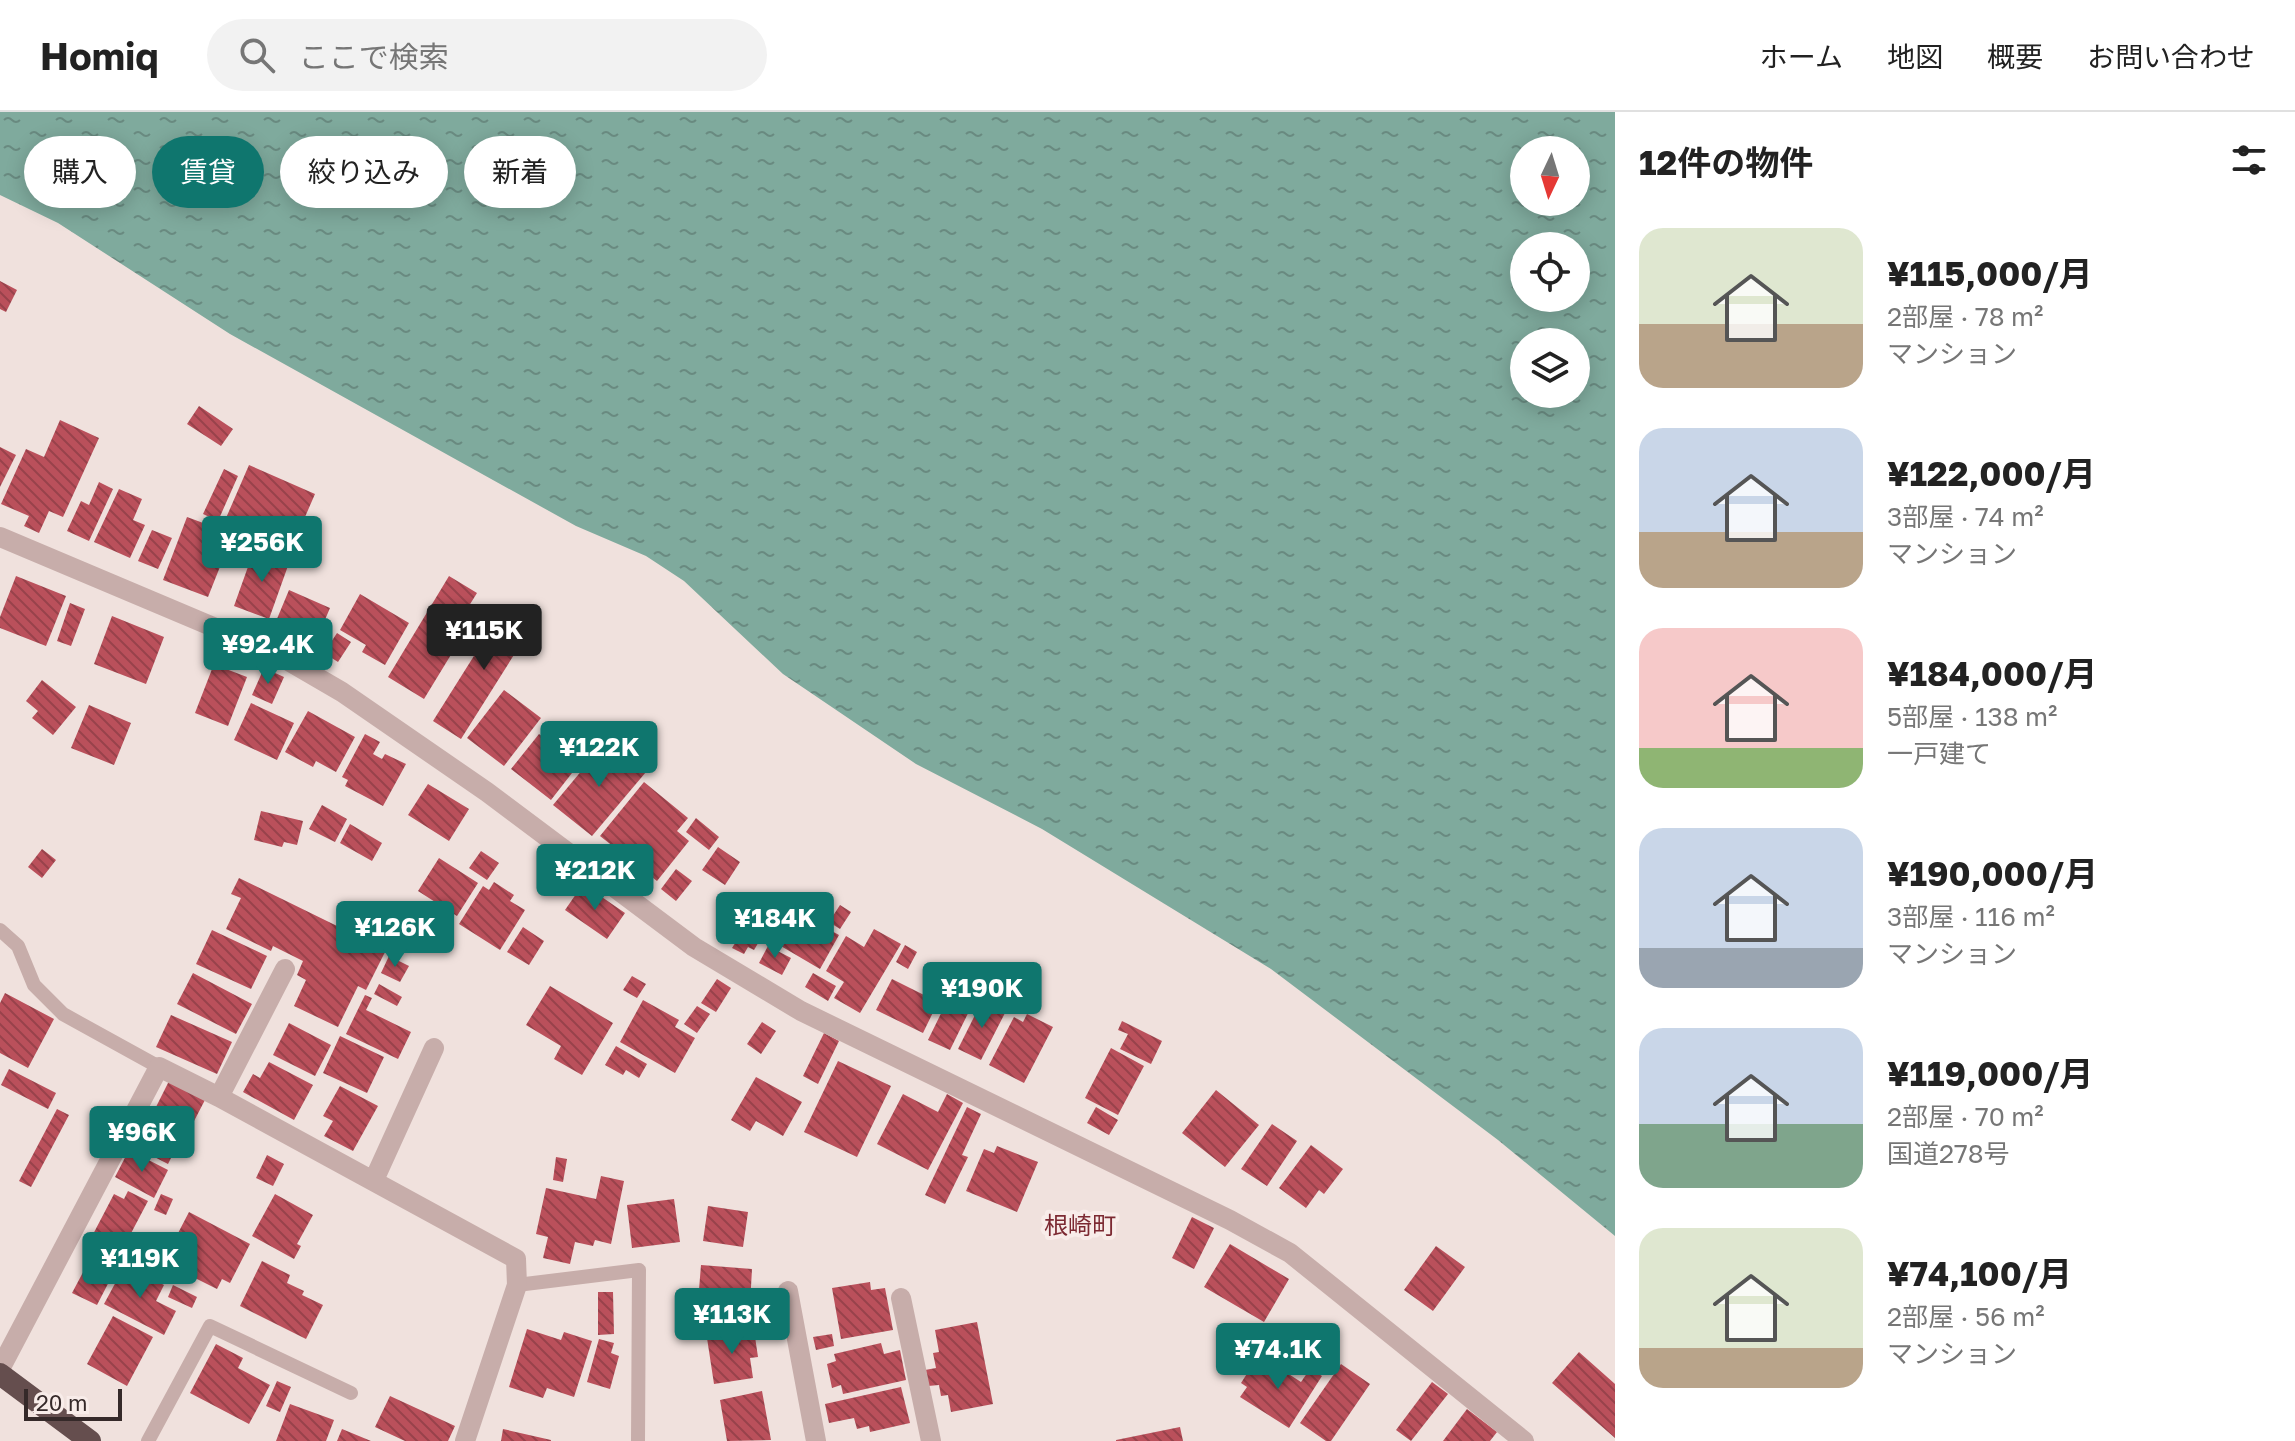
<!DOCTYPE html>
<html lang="ja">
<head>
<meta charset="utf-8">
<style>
  body { margin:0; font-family:"Golos Text","Noto Sans JP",sans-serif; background:#f2f2f2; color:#222; height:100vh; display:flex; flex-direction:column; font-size:30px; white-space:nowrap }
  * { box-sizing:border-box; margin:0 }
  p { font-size:26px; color:#767676 }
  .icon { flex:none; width:44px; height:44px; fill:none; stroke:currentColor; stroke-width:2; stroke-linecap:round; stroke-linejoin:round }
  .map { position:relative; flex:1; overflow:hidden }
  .sheet { display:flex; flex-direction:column; background:#fff; width:680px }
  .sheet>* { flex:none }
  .top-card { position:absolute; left:24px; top:24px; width:760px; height:72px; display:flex; gap:16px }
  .needle { width:52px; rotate:184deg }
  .controls { position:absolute; left:1510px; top:24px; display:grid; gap:16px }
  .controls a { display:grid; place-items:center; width:80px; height:80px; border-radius:50%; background:#fff; box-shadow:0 4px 20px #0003; font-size:40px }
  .scale { position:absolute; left:24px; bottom:20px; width:98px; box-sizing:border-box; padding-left:8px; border:4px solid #352929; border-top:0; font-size:22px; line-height:28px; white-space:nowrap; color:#352929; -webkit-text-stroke:6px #f8ece9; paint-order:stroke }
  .price { position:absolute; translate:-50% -68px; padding:0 18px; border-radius:8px; background:#0f766e; color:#fff; font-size:26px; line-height:52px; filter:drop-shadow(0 2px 4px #0008) }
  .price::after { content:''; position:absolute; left:50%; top:48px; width:24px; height:18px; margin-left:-12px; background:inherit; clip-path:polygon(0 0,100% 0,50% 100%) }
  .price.selected { background:#222; color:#fff }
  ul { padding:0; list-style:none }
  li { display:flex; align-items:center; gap:24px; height:200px; padding:0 24px }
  li span { display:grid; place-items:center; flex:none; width:224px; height:160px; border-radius:24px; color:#555 }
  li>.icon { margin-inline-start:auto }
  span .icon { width:96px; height:96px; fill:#fffc; stroke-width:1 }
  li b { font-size:34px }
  h2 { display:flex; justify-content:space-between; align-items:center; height:96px; padding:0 24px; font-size:34px }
  .pill { padding:0 28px; border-radius:36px; background:#fff; box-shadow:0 4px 20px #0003; font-size:28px; line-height:72px }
  .pill.selected { background:#0f766e; color:#fff }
  header { display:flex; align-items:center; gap:48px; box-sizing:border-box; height:112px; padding:0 40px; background:#fff; border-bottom:2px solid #e0e0e0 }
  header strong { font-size:38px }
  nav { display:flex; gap:44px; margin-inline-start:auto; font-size:28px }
  .search { width:560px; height:72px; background:#f2f2f2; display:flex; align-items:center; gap:20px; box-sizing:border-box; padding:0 28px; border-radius:44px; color:#767676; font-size:30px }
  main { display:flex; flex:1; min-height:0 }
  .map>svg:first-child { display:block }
</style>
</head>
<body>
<header>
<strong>Homiq</strong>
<div class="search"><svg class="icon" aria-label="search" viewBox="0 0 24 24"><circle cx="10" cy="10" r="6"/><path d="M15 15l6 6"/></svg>ここで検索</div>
<nav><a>ホーム</a><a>地図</a><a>概要</a><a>お問い合わせ</a></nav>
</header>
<main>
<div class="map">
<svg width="1615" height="1329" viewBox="0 0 1615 1329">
  <defs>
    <pattern id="water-ripples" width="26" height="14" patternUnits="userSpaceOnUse" patternTransform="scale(2)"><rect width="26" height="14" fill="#7faa9d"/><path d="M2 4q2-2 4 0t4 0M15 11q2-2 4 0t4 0" fill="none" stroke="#698a80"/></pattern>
    <pattern id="building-back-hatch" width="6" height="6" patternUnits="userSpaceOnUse" patternTransform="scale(2)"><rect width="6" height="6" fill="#ba505b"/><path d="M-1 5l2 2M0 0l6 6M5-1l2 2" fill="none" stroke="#98424b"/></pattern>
  </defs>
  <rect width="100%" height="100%" fill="#f0e1dd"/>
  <path fill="url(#water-ripples)" fill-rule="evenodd" d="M0,0h1615v1124l-117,-96 -227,-171 -229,-140 -126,-65 -133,-90 -99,-93 -38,-25 -70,-30 -346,-192 -172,-111 -58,-28zM1524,38h52v52h-52zM1524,134h52v52h-52zM1524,230h52v52h-52z"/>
  <path fill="url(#building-back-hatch)" d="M0,169l17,9 -11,22 -6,-3z
    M199,294l34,23 -12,17 -34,-22z
    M60,308l39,18 -36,79 -14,-6 -10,22 -15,-7 5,-10 -28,-12 25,-55 18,8z
    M0,335l16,8 -16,32z
    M249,353l66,29 -27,62 -41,-18 4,-9 -25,-11z
    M224,357l14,7 -20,45 -15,-7z
    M99,370l14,7 -24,52 -22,-10 14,-30 8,4z
    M119,377l23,10 -9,21 12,5 -15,33 -36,-16z
    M187,405l46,17 -25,63 -45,-17z
    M152,418l20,8 -14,31 -20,-8z
    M254,438l35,13 -20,56 -35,-13z
    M16,464l50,20 -20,50 -46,-18v-11z
    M449,464l28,17 -23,37 9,5 -39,64 -36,-22z
    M289,478l41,18 -15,35 -41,-17z
    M360,482l49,29 -24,42 -23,-13 4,-7 -26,-15z
    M70,491l15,6 -14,37 -14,-5z
    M506,493l28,18 -73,116 -28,-18z
    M112,504l52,21 -18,47 -52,-20z
    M337,521l14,9 -13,20 -14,-9z
    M219,539l12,5 -5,13 21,8 -19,49 -33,-13z
    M264,556l20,9 -12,27 -20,-9z
    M42,568l34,27 -23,28 -21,-17 6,-7 -12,-10z
    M504,578l37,28 -37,48 -37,-28z
    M251,591l43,20 -17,37 -43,-20z
    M89,593l42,18 -17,42 -43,-17z
    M308,599l47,26 -19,35 -20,-11 -3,6 -28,-15z
    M576,621l17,13 -42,54 -40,-31 28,-35 14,10 7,-9 9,7z
    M365,622l15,8 -7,12 9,5 3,-5 21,10 -23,42 -38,-20 3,-6 -6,-3z
    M603,633l7,6 4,-5 32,26 -54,64 -39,-31z
    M644,670l44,36 -11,13 12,10 -32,40 -57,-45z
    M428,672l41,25 -20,32 -41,-26z
    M322,693l25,14 -12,23 -26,-13z
    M261,699l42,10 -6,24 -13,-3 -2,5 -28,-7z
    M696,706l23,19 -10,13 -23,-18z
    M350,712l32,19 -10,18 -32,-18z
    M718,735l22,15 -15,23 -23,-15z
    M42,737l14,11 -14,18 -14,-11z
    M481,739l18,12 -12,17 -18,-12z
    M439,746l39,25 -21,33 -39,-25z
    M676,757l16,12 -16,20 -15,-12z
    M239,766l147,72 -20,40 -8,-4 -20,41 -44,-21 12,-26 -9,-5 6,-14 -30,-15 -2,5 -45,-22 15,-31 -10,-4z
    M494,770l20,13 -4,6 15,9 -25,40 -41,-26 24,-38 6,4z
    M583,772l42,29 -18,26 -42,-29z
    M740,790l32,18 -18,30 -6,-3 -4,7 -12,-6 5,-8 -14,-8z
    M840,793l11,7 -11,17 -11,-7z
    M792,797l47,26 -19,34 -46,-27z
    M523,815l21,14 -15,24 -22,-13z
    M874,817l27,15 -41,69 -26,-15 10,-16 -18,-11 20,-35 18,11z
    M212,818l55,26 -16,33 -55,-25z
    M905,833l12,7 -9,17 -12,-7z
    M768,834l23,12 -9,17 -23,-12z
    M389,844l20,10 -9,16 -19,-9z
    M193,861l59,31 -16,30 -59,-30z
    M813,861l23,13 -8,15 -23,-14z
    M632,864l14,8 -9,14 -14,-8z
    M717,867l14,9 -15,24 -15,-9z
    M892,867l46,23 -15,31 -47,-23z
    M956,871l22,10 -28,57 -22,-10z
    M379,872l23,13 -5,9 -23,-12z
    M550,874l63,37 -31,52 -28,-16 7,-13 -35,-21z
    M5,881l49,26 -26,49 -28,-15v-50z
    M365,883l7,3 -6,12 45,22 -13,27 -52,-25z
    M983,887l23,12 -25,49 -23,-11z
    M643,888l36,20 -4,7 20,11 -20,35 -55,-31z
    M697,894l13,8 -13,19 -13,-9z
    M1027,902l26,13 -29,56 -35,-18 25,-48 9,5z
    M171,903l61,27 -15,32 -61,-27z
    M1122,909l40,20 -11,23 -31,-15 8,-15 -10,-4z
    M762,910l14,9 -15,23 -14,-10z
    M289,911l42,22 -16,31 -42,-21z
    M824,921l15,8 -21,43 -15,-8z
    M340,924l44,21 -17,36 -44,-20z
    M616,934l31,18 -8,14 -13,-8 -3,5 -18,-10z
    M1111,936l33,18 -26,49 -33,-17z
    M838,949l53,25 -34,71 -53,-25z
    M269,950l44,23 -19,35 -51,-28 10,-18 7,4z
    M9,957l47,24 -8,16 -47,-24z
    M756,965l46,25 -19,34 -27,-15 -6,10 -19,-11z
    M170,967l36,19 -14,27 -36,-18z
    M340,974l38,20 -25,45 -29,-15 9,-15 -10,-5z
    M1216,978l43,35 -34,42 -43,-34z
    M903,982l35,18 9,-18 16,9 -35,67 -51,-26z
    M967,995l14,7 -19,41 6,2 -23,47 -20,-9z
    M1096,995l22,13 -9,15 -22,-12z
    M57,997l12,6 -38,72 -12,-6z
    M151,999l34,19 -17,34 -35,-18z
    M1272,1012l25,17 -30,45 -26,-17z
    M1311,1033l32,24 -19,25 -5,-4 -13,18 -27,-20z
    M997,1034l41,16 -21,50 -51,-21 18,-42 10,4z
    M129,1038l39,20 -14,28 -39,-21z
    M267,1043l17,9 -11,22 -17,-8z
    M556,1045l11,2 -4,23 -10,-2z
    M601,1064l23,5 -13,63 -16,-4 -2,6 -18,-4 -5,22 -27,-6 5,-21 -12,-3 10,-46 50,11z
    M128,1079l20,10 -30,57 -29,-16 25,-48 10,5z
    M161,1082l12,5 -7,16 -12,-5z
    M275,1082l38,21 -16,29 4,2 -7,13 -42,-23z
    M674,1087l6,43 -48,6 -5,-43z
    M708,1094l40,6 -5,35 -40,-6z
    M189,1100l61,32 -20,39 -8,-4 -5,10 -54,-27z
    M1192,1105l22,11 -20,41 -22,-11z
    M1230,1132l59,35 -25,43 -60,-35z
    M1436,1134l29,21 -32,44 -29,-21z
    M89,1149l24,13 -16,31 -25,-12z
    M262,1149l28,14 -3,8 17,8 -2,4 21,10 -17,34 -66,-33z
    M125,1153l39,20 -8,16 20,10 -12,24 -60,-31z
    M701,1153l51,4 -2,36 -52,-3z
    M870,1170l1,8 14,-2 8,42 -52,9 -9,-51z
    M173,1173l24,12 -5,11 -24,-11z
    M598,1180h15l1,42 -16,1z
    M766,1197l2,14 -24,4 -3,-15z
    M113,1204l40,21 -26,49 -40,-22z
    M977,1210l16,82 -42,8 -3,-17 -7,1 -2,-11 -11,1 -3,-16 11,-2 -3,-15 6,-1 -4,-22z
    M527,1217l34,11 3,-8 28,9 -18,56 -27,-9 -4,10 -34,-11z
    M754,1218l4,27 -8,1 3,20 -39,6 -7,-46z
    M832,1222l2,12 -18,4 -3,-13z
    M599,1227l15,4 -3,10 8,3 -9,33 -23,-7z
    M881,1231l3,11 16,-4 6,30 -63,14 -2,-9 -9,3 -5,-24 9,-3 -2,-7z
    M216,1232l27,14 -5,10 32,17 -21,39 -59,-31z
    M1579,1240l36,32v54l-63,-55z
    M1259,1243l42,27 9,-13 12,7 -33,52 -49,-31 7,-10 -6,-4z
    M1341,1252l29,20 -39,57h-5l-26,-18z
    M277,1269l14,6 -11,25 -14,-6z
    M1432,1270l16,12 -37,47 -15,-11z
    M901,1275l9,36 -40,9 -1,-6 -12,3 -3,-11 -25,5 -4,-19z
    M762,1279l9,49 -44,1 -7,-41z
    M390,1284l65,30 -7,15h-43l-30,-14z
    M290,1292l44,16 -8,21h-50z
    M1467,1297l30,23 -7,9h-47z
    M1180,1315l3,14h-67v-1z
    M342,1317l29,12h-34z
    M503,1317l48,11v1h-50z"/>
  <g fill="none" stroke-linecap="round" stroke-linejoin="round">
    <path stroke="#c7adaa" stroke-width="14" d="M0,818l18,16 16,39 29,29 96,53
      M517,1173l122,-15 -1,171
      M148,1329l62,-115 141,67"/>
    <path stroke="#c7adaa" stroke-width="20" d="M0,425l275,116 67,39 145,100 207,155 107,64 429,209 60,33 234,188
      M285,857l-66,128 297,162 1,26 -52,156
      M374,1068l60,-132
      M788,1179l28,150
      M901,1186l30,143
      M0,1257l159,-302 60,30"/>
    <path stroke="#654e4e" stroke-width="22" d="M0,1262l90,67"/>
  </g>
  <g text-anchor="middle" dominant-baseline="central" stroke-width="8" stroke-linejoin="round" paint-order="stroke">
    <g font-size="24" fill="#7c2932" stroke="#f8ece9">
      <text x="1080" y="1112">根崎町</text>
    </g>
  </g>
</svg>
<div class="controls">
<a><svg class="needle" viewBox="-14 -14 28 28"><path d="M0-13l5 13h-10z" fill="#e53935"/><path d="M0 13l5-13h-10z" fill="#767676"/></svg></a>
<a><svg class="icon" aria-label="locate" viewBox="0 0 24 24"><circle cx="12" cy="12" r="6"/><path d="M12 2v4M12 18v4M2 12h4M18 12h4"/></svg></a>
<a><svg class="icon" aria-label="layers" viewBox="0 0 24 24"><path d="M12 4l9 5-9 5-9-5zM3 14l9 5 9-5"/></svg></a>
</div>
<div class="scale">20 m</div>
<b class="price" style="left:262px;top:472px">¥256K</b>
<b class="price selected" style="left:484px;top:560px">¥115K</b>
<b class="price" style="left:268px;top:574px">¥92.4K</b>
<b class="price" style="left:599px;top:677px">¥122K</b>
<b class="price" style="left:595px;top:800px">¥212K</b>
<b class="price" style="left:775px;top:848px">¥184K</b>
<b class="price" style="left:395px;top:857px">¥126K</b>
<b class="price" style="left:982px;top:918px">¥190K</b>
<b class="price" style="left:142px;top:1062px">¥96K</b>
<b class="price" style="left:140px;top:1188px">¥119K</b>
<b class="price" style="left:732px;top:1244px">¥113K</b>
<b class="price" style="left:1278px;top:1279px">¥74.1K</b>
<div class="top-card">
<a class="pill">購入</a>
<a class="pill selected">賃貸</a>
<a class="pill">絞り込み</a>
<a class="pill">新着</a>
</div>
</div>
<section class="sheet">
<h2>12件の物件<svg class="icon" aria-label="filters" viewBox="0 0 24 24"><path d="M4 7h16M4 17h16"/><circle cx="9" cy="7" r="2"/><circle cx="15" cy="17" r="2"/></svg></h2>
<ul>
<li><span style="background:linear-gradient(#dfe7d0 60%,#b9a48a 0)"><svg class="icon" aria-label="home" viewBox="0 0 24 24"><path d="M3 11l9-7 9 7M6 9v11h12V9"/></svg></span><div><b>¥115,000/月</b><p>2部屋 · 78 m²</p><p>マンション</p></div></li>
<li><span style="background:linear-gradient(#c9d6e8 65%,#b9a48a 0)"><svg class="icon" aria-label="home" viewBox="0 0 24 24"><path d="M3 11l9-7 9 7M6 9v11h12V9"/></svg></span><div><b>¥122,000/月</b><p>3部屋 · 74 m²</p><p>マンション</p></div></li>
<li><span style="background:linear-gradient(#f6c9c9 75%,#8fb573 0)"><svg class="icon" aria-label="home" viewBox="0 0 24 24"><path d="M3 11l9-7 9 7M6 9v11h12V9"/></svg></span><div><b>¥184,000/月</b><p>5部屋 · 138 m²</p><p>一戸建て</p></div></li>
<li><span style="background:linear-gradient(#c9d6e8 75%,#9aa5b1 0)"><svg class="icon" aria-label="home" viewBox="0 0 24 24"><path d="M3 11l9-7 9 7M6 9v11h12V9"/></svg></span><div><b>¥190,000/月</b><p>3部屋 · 116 m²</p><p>マンション</p></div></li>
<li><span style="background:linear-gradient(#c9d6e8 60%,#7fa58c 0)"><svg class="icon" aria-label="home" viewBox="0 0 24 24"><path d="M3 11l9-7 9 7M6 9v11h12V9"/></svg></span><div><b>¥119,000/月</b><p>2部屋 · 70 m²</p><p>国道278号</p></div></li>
<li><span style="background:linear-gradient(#dfe7d0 75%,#b9a48a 0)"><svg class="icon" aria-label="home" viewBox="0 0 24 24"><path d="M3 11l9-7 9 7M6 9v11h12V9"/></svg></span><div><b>¥74,100/月</b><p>2部屋 · 56 m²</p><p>マンション</p></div></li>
</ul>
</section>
</main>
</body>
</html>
